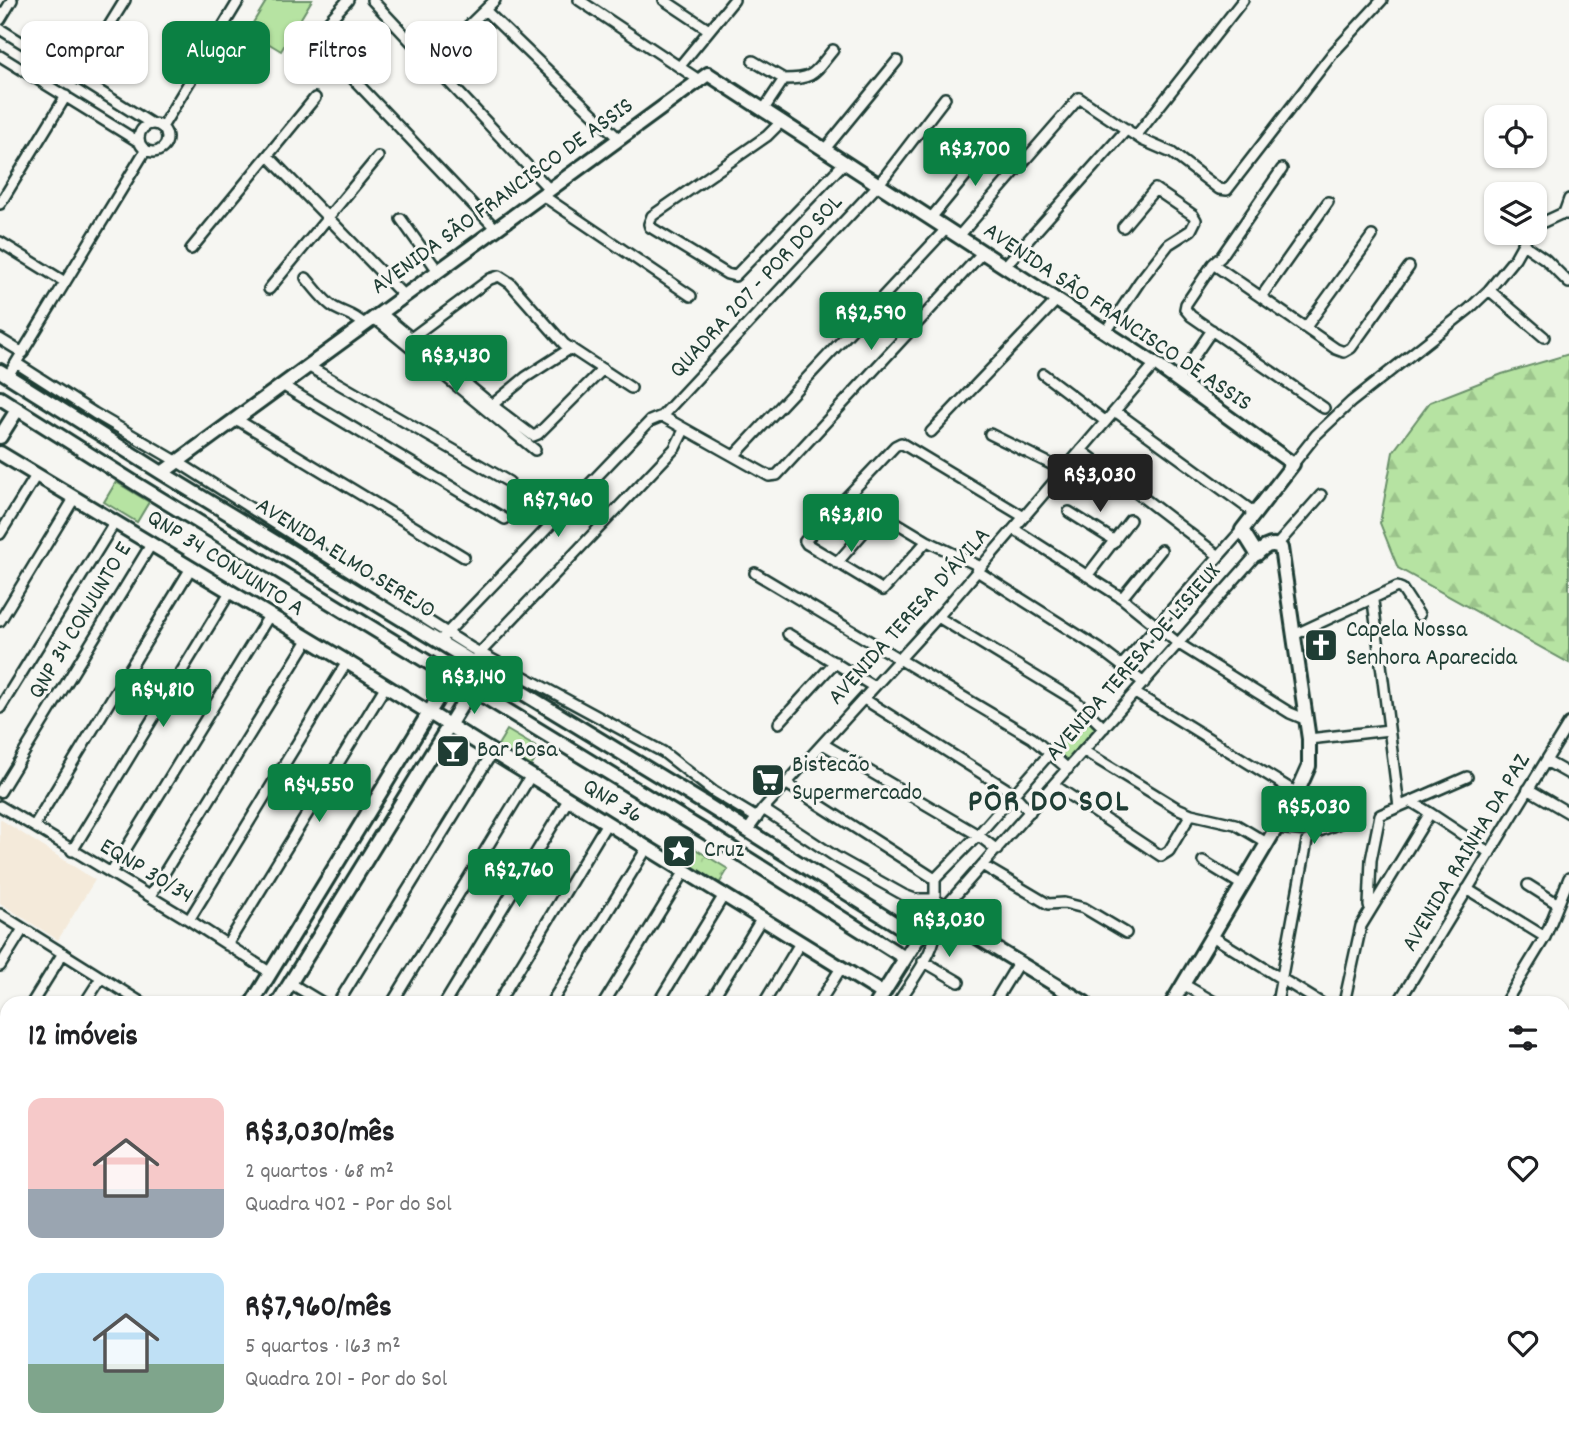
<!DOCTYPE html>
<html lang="pt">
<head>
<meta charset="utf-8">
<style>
  body { margin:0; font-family:Dekko,sans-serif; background:#f2f2f2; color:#202124; height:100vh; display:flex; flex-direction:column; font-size:26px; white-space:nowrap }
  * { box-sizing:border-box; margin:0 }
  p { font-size:23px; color:#757577 }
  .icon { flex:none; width:38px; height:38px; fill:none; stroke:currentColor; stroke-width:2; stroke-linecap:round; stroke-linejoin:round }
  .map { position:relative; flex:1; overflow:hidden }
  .details { position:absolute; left:0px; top:996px; width:1570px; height:450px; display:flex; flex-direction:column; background:#fff; border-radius:21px 21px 0 0; box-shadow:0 2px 5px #0004 }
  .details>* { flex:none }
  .guide { position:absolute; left:21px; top:21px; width:700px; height:63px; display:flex; gap:14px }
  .buttons { position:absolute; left:1484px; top:105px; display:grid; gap:14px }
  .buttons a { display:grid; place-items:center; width:63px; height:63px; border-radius:14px; background:#fff; box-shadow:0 2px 5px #0004; font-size:35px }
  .price { position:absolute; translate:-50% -60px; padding:0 16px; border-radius:7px; background:#0b8043; color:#fff; font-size:23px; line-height:46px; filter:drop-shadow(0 2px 4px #0008) }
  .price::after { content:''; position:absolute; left:50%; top:42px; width:21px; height:16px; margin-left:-10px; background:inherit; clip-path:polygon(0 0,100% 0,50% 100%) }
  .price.current { background:#222; color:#fff }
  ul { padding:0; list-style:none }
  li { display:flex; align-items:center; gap:21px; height:175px; padding:0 28px }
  li span { display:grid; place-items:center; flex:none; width:196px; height:140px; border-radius:14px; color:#555 }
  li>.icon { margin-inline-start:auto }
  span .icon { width:84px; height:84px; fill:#fffc; stroke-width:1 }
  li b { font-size:30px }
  h2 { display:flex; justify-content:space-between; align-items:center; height:84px; padding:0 28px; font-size:30px }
  .tag { padding:0 24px; border-radius:14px; background:#fff; box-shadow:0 2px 5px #0004; font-size:24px; line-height:63px }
  .tag.current { background:#0b8043; color:#fff }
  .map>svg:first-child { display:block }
</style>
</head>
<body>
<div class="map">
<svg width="1569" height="1445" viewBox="0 0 1569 1445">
  <defs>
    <pattern id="grass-dots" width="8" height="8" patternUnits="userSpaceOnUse" patternTransform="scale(1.75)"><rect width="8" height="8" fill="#b6e3a2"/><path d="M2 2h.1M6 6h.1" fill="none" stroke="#9cc48c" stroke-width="1.8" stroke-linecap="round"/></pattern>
    <pattern id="forest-firs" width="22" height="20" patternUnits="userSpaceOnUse" patternTransform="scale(1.75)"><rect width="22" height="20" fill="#b6e3a2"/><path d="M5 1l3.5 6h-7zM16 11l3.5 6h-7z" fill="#9cc48c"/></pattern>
    <pattern id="park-crowns" width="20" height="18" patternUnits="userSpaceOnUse" patternTransform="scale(1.75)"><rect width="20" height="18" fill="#b6e3a2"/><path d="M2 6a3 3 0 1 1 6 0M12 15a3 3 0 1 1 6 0" fill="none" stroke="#9cc48c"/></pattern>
  </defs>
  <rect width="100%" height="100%" fill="#f6f6f2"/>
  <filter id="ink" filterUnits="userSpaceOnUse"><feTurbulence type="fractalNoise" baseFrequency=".0143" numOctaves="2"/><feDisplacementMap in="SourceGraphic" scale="14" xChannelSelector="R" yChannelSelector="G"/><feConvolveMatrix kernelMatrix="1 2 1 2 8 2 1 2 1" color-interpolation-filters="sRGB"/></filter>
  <g filter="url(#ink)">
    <path fill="#f4eada" d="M0,819l95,61 -37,60 -58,-37z"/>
    <path fill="url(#grass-dots)" stroke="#6a906b" stroke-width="2" d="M631,1438l637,1 -4,6h-637z"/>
    <path fill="url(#forest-firs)" stroke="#6a906b" stroke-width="2" d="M1569,354v309l-171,-95 -18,-45 13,-71 37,-50 72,-28z"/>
    <path fill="url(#park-crowns)" stroke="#6a906b" stroke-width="2" d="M679,839l49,30 -9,15 -49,-30z"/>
    <path fill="#b6e3a2" stroke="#6a906b" stroke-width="2" d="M267,0h45l-31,51 -33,-20z
      M116,482l33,20 -12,20 -33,-20z
      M1082,714l14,15 -30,32 -13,-15z
      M507,730l34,20 -12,20 -34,-20z
      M267,1439h106l-4,6h-92z"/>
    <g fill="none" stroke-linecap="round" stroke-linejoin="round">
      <g stroke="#1f3d34" stroke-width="14">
        <path id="street" d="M348,0l-30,33 1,10 177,186
          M372,0l178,190
          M579,0l120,80
          M664,0l45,30
          M485,10l134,129
          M0,20l12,-20
          M0,29l152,95
          M458,36l37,-36
          M0,56l139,86
          M753,61l31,18
          M680,66l54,-66
          M78,76l47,-76
          M764,109l20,-30c31,0 30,-6 49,-29
          M782,121l-15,15 -115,80 -3,8 1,3 77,47 8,2 110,-114
          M139 138a14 14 0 1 1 28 0a14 14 0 1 1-28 0Z
          M162,127l77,-127
          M1136,136l107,-136
          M825,149l72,-88
          M268,156l136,140
          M1282,169l-61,88 -8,7 -27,40 -1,5 6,7 133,92
          M542,195l149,101
          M0,204l66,-108
          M1564,213l5,-14
          M931,218l64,-78
          M401,219l37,52
          M1535,226l26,-12h8
          M959,236l120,-138 63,42 30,13 47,36 8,1 106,-137 49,-53
          M0,242l65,40
          M1523,244l22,15 24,24
          M191,249l124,-151
          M1213,264l123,85 8,3 7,-4 58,-81
          M1005,266l122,-137
          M306,278c8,9 18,24 29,30 13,7 17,5 30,17
          M269,289l109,-132
          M1489,290l55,47
          M1261,297l67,-95
          M381,313l111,92 41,31 5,-2 65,-65
          M374,318l161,132
          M1306,327l66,-91
          M1106,332l34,-51 29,-37 22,-14 5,-10 -3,-5 -38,-26 -32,38
          M411,338l79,-59 9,-3 11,7 54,61 67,44
          M0,339l23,14
          M16,363l78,50 84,49 293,186 192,104 51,40 43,26
          M308,366l201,116
          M1043,374l62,47
          M8,376l137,-225
          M1178,380l34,-50
          M282,385l223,134
          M492,405l34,-28 45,-29
          M1115,411l141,103
          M662,416l107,60 8,-1 206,-223
          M236,419l228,138
          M931,432l126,-132
          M990,434l73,36
          M1081,450l138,106
          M735,455l212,-227
          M1293,464l23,-29 35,-33 118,-93 20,-19 26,-32 14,-25
          M1069,512l46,29
          M1014,529l108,69 57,46 111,69 17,7
          M0,534l37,-60
          M927,541l-44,49 -76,-46 -2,-3 90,-95 6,-3 123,74
          M1277,545l44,-50
          M837,563l40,-46 5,-3 45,27 54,26
          M977,571l123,78 44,34
          M755,573l277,165 36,31
          M1087,576l43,-56
          M1122,598l39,-48
          M1373,601l26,206
          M938,617l138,84 28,27
          M0,621l75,-124
          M788,634l86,53
          M1294,635l103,-48 5,2 17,26
          M443,637l207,-216 12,-5 217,-232 66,-86
          M476,657l199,-209 9,-18
          M1123,664l119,-134
          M1135,693l162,100
          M864,699l149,94 17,19
          M0,708l115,-186
          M779,723l56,-61
          M1309,739l80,-9
          M823,744l155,91 19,15
          M1084,751l93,57 14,6 44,10 32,19
          M1546,761l23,13
          M787,784l148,95
          M1054,785l107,71 8,-5 22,-37
          M1528,789l41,24
          M0,792l152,-249
          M0,806l189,114 82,53
          M763,809l73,48 68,38 11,4h20l10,7
          M1430,813l60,40
          M34,826l157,-258
          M1276,828l41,4 28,-11
          M747,831l16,-22 175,-192 217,-253
          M72,851l158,-259
          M1203,861l39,24
          M982,865l66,39 16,-1 20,5 42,25
          M111,873l158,-257
          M1528,885l30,19
          M1467,889l78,48
          M150,896l158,-256
          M935,899v-20l43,-44 73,-83
          M1369,906l2,-46 9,-45 87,-38
          M0,914l142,89
          M939,914l318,-360
          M189,920l158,-258
          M1212,936l109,67
          M227,945l158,-258
          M923,961l36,21
          M0,966l23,-37
          M290,983l33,20
          M1183,984l33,19
          M32,1003l31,-50
          M85,1003l16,-25
          M338,1003l154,-250
          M392,1003l138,-226
          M445,1003l123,-203
          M498,1003l109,-180
          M551,1003l96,-155
          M604,1003l81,-132
          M658,1003l66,-108
          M710,1003l52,-85
          M764,1003l36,-60
          M819,1003l22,-35
          M898,1003c13,-22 44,-58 37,-84
          M994,1003l25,-41
          M1277,1003l30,-162
          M1344,1003l17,-77 69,-113 -18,-11
          M1398,1003l171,-280
          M1505,1003l40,-66 24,-59
          M0,1054l7,-11
          M0,1140l7,-11
          M0,1226l7,-11
          M0,1269l7,5
          M1563,1277l6,-14
          M0,1314l7,-11
          M1563,1324l6,4
          M1563,1377l6,4
          M1563,1429l6,-10
          M865,1438l8,7
          M1334,1438l11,7
          M1446,1438l11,7
          M66,1445l4,-7
          M119,1445l4,-7
          M172,1445l4,-7
          M226,1445l4,-7
          M385,1445l4,-7
          M439,1445l4,-7
          M493,1445l4,-7
          M545,1445l4,-7
          M1552,1445l5,-7"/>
      </g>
      <g stroke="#1f3d34" stroke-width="18">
        <path id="secondary" d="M0,371l162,102 545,332 211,133
          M0,398l138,87 566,346 201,127
          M0,437l17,-27
          M0,453l347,209 535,331
          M162,473l546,-399 447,290 138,100 -51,66 15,24c7,-7 15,-13 24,-6l28,191v27l-12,27 -125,210
          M939,914l146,89
          M252,1003l200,-328
          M278,1003l194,-315
          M877,1003l41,-65 21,-24
          M0,1412l7,-11
          M7,1445l4,-7
          M603,1445l4,-7
          M1265,1445l4,-7"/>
      </g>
      <use href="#street" stroke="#f6f6f2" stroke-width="9"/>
      <use href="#secondary" stroke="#f6f6f2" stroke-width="12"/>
    </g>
  </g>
  <defs>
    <g id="church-square" transform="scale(1.75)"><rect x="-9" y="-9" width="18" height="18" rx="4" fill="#1f3d34" stroke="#f6f6f2"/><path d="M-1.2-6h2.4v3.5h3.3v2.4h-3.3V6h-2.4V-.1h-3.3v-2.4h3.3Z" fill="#fff"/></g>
    <g id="bar-square" transform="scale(1.75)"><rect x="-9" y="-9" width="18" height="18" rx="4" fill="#1f3d34" stroke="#f6f6f2"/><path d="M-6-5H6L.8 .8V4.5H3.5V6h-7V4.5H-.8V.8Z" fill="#fff"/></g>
    <g id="supermarket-square" transform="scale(1.75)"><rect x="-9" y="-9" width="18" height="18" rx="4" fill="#1f3d34" stroke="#f6f6f2"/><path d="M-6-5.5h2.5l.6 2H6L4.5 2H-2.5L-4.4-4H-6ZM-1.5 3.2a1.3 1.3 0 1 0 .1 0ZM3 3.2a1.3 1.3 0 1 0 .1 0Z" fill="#fff"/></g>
    <g id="sight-square" transform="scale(1.75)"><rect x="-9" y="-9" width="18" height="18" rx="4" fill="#1f3d34" stroke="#f6f6f2"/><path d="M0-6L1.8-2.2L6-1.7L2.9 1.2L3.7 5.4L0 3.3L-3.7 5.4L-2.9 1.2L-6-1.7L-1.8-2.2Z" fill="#fff"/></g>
  </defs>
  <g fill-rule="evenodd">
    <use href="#church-square" x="1321" y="645"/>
    <use href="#bar-square" x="453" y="751"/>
    <use href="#supermarket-square" x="768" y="780"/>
    <use href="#sight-square" x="679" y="851"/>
  </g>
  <g text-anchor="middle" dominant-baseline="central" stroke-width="6" stroke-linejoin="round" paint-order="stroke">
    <g font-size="24" fill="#1f3d34" stroke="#f6f6f2">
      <text transform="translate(503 197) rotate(-36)">AVENIDA SÃO FRANCISCO DE ASSIS</text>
      <text transform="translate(757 287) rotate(-47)">QUADRA 207 - POR DO SOL</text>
      <text transform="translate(1117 318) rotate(34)">AVENIDA SÃO FRANCISCO DE ASSIS</text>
      <text transform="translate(345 559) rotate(32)">AVENIDA ELMO SEREJO</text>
      <text transform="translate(225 564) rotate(32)">QNP 34 CONJUNTO A</text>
      <text transform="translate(910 617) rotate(-48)">AVENIDA TERESA D'ÁVILA</text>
      <text transform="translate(81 621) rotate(-59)">QNP 34 CONJUNTO E</text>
      <text transform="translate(1134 663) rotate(-49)">AVENIDA TERESA DE LISIEUX</text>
      <text transform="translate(612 802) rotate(31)">QNP 36</text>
      <text transform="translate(1467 853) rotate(-59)">AVENIDA RAINHA DA PAZ</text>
      <text transform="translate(146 872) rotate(31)">EQNP 30/34</text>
    </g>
    <g font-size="24" fill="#1f3d34" stroke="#f6f6f2" text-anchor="start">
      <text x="1346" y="631">Capela Nossa<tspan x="1346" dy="28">Senhora Aparecida</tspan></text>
      <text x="477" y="751">Bar Bosa</text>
      <text x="792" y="766">Bistecão<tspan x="792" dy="28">Supermercado</tspan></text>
      <text x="704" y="851">Cruz</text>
    </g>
    <g font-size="32" font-weight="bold" letter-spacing="2" fill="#1f3d34" stroke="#f6f6f2">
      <text x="1049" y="804">PÔR DO SOL</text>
    </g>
  </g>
</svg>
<div class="buttons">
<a><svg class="icon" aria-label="locate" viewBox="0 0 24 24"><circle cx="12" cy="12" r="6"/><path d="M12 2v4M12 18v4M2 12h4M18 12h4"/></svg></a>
<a><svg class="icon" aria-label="layers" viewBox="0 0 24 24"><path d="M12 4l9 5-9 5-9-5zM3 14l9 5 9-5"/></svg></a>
</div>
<b class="price" style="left:975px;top:188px">R$3,700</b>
<b class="price" style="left:871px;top:352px">R$2,590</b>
<b class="price" style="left:456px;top:395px">R$3,430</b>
<b class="price current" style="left:1100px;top:514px">R$3,030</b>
<b class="price" style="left:558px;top:539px">R$7,960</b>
<b class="price" style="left:851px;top:554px">R$3,810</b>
<b class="price" style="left:474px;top:716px">R$3,140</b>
<b class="price" style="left:163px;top:729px">R$4,810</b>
<b class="price" style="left:319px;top:824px">R$4,550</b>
<b class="price" style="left:1314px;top:846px">R$5,030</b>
<b class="price" style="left:519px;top:909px">R$2,760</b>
<b class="price" style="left:949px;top:959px">R$3,030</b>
<div class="guide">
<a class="tag">Comprar</a>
<a class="tag current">Alugar</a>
<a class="tag">Filtros</a>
<a class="tag">Novo</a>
</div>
<section class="details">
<h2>12 imóveis<svg class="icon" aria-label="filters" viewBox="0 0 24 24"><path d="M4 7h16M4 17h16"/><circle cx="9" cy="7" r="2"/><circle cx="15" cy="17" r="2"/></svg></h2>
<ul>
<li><span style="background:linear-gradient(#f6c9c9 65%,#9aa5b1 0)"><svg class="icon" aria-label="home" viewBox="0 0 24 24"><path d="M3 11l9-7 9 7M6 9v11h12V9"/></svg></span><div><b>R$3,030/mês</b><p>2 quartos · 68 m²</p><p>Quadra 402 - Por do Sol</p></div><svg class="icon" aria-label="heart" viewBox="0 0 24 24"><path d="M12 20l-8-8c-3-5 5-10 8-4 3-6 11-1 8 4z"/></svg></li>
<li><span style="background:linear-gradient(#bfe0f5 65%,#7fa58c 0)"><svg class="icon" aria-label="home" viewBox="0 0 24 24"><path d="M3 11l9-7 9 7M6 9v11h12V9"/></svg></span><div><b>R$7,960/mês</b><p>5 quartos · 163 m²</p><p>Quadra 201 - Por do Sol</p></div><svg class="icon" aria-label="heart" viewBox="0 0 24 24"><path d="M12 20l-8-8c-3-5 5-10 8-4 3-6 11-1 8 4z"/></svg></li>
</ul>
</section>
</div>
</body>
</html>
